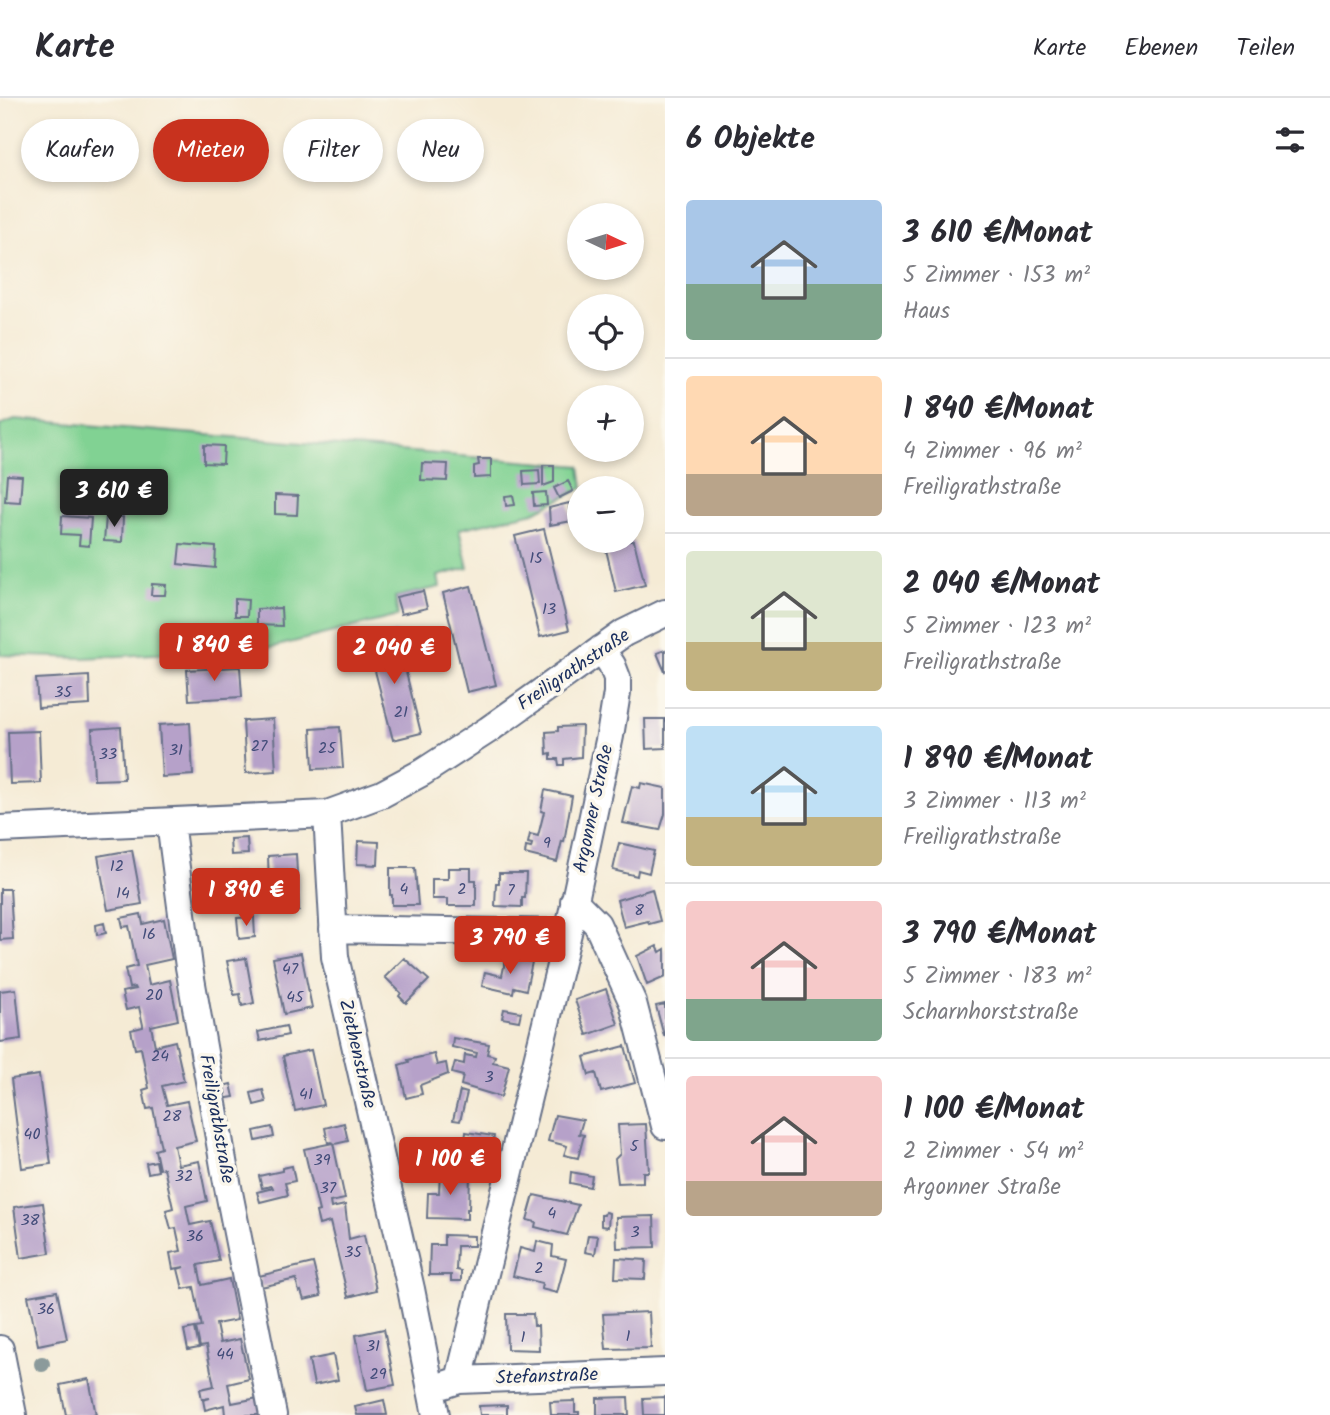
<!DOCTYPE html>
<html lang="de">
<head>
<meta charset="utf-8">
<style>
  body { margin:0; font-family:Kalam,sans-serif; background:#f7f7f7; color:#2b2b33; height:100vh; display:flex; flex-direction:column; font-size:26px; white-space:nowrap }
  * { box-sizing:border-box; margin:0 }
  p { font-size:23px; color:#7c7c81 }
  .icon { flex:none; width:38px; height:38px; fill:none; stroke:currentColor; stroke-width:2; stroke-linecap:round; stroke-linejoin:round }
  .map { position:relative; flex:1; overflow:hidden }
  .panel { display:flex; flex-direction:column; background:#fff; width:665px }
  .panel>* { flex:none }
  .guide { position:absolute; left:21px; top:21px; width:539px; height:63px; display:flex; gap:14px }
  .needle { width:46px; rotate:94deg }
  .tools { position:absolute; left:567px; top:105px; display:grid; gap:14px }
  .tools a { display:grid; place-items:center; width:77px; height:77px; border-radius:50%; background:#fff; box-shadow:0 4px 10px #0003; font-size:35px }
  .price { position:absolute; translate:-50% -60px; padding:0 16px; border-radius:7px; background:#c8321e; color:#fff; font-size:23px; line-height:46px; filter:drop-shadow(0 2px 4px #0008) }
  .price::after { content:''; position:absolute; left:50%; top:42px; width:21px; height:16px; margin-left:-10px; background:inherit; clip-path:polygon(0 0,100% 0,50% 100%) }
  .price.selected { background:#222; color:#fff }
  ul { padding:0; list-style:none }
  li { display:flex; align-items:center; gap:21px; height:175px; padding:0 21px }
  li+li { border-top:2px solid #e1e1e2 }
  li span { display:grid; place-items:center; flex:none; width:196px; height:140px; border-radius:7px; color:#555 }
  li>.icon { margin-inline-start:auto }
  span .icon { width:84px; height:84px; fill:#fffc; stroke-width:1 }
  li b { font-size:30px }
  h2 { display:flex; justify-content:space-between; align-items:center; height:84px; padding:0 21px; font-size:30px }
  .tag { padding:0 24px; border-radius:32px; background:#fff; box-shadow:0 4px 10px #0003; font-size:24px; line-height:63px }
  .tag.selected { background:#c8321e; color:#fff }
  header { display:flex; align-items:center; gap:42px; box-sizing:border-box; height:98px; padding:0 35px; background:#fff; border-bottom:2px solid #e1e1e2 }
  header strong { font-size:33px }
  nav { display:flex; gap:38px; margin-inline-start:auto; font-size:24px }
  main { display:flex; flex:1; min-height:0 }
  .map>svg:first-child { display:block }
</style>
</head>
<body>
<header>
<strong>Karte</strong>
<nav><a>Karte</a><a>Ebenen</a><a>Teilen</a></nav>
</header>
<main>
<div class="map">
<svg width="665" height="1317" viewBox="0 0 665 1317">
  <rect width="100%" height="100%" fill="#fbf7ec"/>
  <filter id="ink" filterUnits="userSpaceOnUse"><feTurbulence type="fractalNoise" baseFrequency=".0143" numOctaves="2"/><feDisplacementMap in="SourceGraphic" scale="14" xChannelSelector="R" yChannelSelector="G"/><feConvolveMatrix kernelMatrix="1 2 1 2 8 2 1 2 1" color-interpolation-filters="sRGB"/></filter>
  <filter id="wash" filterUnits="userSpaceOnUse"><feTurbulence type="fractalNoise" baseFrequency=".00686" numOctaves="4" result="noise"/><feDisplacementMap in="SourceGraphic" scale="28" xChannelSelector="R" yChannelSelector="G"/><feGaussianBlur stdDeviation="1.57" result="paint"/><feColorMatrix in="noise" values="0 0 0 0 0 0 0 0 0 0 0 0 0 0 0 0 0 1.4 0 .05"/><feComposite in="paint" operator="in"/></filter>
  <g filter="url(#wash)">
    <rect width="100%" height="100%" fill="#f5ebd5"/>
    <path fill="#81d293" stroke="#4e8078" stroke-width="2" d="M15,321l565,47 3,22 -49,24 -75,17 9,39 -30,8 2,11 -45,10 3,19 -125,31 -189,11 -84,-3v-230z"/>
    <g id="blocks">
      <path fill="#b6a1c9" d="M204,347l20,1 -1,18 -19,-1z
        M478,361h13v18l-17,1v-12l5,-1z
        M422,365l26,1 -1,17 -26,-1z
        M543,367h11v17l-11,4z
        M539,372l1,14 -16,1 -1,-14z
        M7,377l15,1 -2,26 -15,-1z
        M568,383l5,10 -14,7 -5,-10z
        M546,394l1,13 -13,1 -1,-13z
        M275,397l23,1 -1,19 -22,-1z
        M513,397l2,10 -9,1 -1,-10z
        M569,405l3,18 -22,4 -1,-17z
        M62,418l29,2 -2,28 -10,-1 1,-10 -19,-1z
        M106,418l17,1 -1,25 -18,-1z
        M544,431l25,101 -29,7 -25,-101z
        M604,443h30l11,44 -29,7z
        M180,446l36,3 -1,21 -37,-4z
        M152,486l14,1 -1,10h-14z
        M471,488l25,99 -29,7 -24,-99z
        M423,493l4,17 -26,6 -5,-17z
        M235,501l13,1 -1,16h-12z
        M281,510l1,18 -25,-1v-16z
        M396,534l25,101 -28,7 -26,-100z
        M665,552v22l-8,-19z
        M240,569l2,30 -53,3 -2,-30z
        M89,578l1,29 -52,3 -2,-29z
        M273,621l3,52 -30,2 -3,-52z
        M645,621h20v29l-19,1z
        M190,625l3,52 -31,2 -3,-52z
        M582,628l-1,31 -17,2v6h-5l-1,-6h-7v-6l-4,1 -1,-22 12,-1v-4z
        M121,629l3,52 -30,1 -2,-51z
        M340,629l3,41 -30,1 -2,-40z
        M39,633l2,52 -31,1 -2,-52z
        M641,685l24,5v26l-5,16 -37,-7 9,-37 8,2z
        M545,692l27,6 -8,46 -2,-1 -5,21 -32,-8 1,-7 5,1 1,-4 -4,-1 2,-9 8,2 6,-24 -3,-1z
        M247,740l1,16 -17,1 -1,-16z
        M358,743l21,1 -1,23 -21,-1z
        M619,745l35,8 -5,22 -11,-3 -1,6 -24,-6z
        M132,752l10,54 -34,6 -10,-54z
        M296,756l3,57 -29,1 -2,-56z
        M390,770h25l3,37h-26v-10h-2z
        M448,770h23v12h5v26h-28v-7h-16v-20h16z
        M223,775h19l1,25 -22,1z
        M499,775h27l-1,25h-3v9l-27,-1 1,-23h3z
        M0,791h10l3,50 -13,1z
        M652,791l8,32 -11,3 -1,-3 -24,6 -7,-27z
        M141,816l2,10 21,-5 8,40 -27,6 4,20 21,-5 8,40 -27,6 4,20 20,-5 9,40 -22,5 5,19 20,-4 9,40 -22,5 4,19 21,-4 8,40 -21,5 4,19 20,-4 9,40 -21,4 4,20 27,-6 8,41 -21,4 2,10 2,9 20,-4 9,40 -21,5 4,19 26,-5 4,17h-37l-1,-10 -19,5 -2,-10 7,-2 -8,1 -2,-10 14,-3 -8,-40 -6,1 -4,-19 6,-1 -8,-40 -11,2 -5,-20 6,-2 -11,2 -3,-16 11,-2 -5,-23 -5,1 -5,-19 7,-2 -9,-40 -5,1 -4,-19 6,-2 -8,-40 -6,1 -4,-19 6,-2 -8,-40 -6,1 -4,-19 12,-3v-2l-4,-18 -13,3 -4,-18 14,-3 -1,-2 -6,1 -4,-19 12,-3 -8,-40 -6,1 -2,-9z
        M254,819l1,20 -16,2 -2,-21z
        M104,825l2,10 -9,2 -1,-10z
        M657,848l3,6 5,-3v28l-18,8 -10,-29z
        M301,855l11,55 -28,6 -11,-56z
        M506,859l26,5 -6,28 -12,-3 -1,6 -31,-7 3,-14 17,4z
        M246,860l8,45 -12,3 -2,-12 -6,1 -7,-34z
        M404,860l25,22 -23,23 -7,-7 2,-3 -16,-16z
        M16,891l5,50 -21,3v-51z
        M606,891l12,35 -31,11 -12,-35z
        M665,906v32h-1l-8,-30z
        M504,911l17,3 -2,9 -17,-3z
        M286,928l2,9 -28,6 -2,-9z
        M453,940l36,6 -2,10 8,2 -2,6 16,4 -8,31 -40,-12 2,-9 -11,-3 3,-11 9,2 1,-9 11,2 1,-4 -25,-6z
        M625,948l10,37 -34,9 -5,-19 -7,2 -5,-18z
        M311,952l12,55 -28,6 -12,-55z
        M434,956l3,11 9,-2 2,11 -28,11 2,9 -16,4 -7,-33 10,-3 -1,-2z
        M39,977l12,89 -29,4 -11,-89z
        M231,986l3,13 -13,2 -2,-12z
        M263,992l3,12 -12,3 -3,-12z
        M460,993l7,2 -7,28 -7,-1z
        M555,1017l28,5 -4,14 5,1 -6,23 -14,-3 3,-9 -19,-5z
        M344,1025l4,18 -13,3 -3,-2 -4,1 -3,-15z
        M646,1026l3,48h-6v10l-25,1 -3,-24 5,-5 -2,-29z
        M272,1029l2,10 -18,4 -2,-10z
        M466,1034l28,4 -1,7 -28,-4z
        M333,1045l12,56 -15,3 1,6 14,-3 4,34 15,-4 12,55 -28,7 -18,-75 -11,3 -3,-13 3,-1 -15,-62z
        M442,1055l17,2 -2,11 -16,-2z
        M156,1063l2,10 -10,2 -2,-10z
        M292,1068l3,15 -10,2 3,12 -28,7 -3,-10 16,-4 -1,-2 -10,2 -3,-12 23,-5v-3z
        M440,1074l30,1 -1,36h-2v10l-40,-1 1,-25h11z
        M571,1074l21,4 -2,11 -20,-4z
        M534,1097l44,10 -11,30 -32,-8 1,-5 -9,-2z
        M43,1105l7,50 -29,5 -7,-51z
        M605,1114l4,1 -1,14 -7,-1v-11h3z
        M654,1118l1,31 -38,1 -1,-31z
        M444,1137l30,1v10h-17l-1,24 5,1v10h-10v-6h-22l1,-30h14z
        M588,1137l10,1 -3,18 -10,-2z
        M537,1143l16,4 -1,11 14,3 -9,34 -16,-4 1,-6 -29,-7 7,-28 15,4z
        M616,1160l30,2 -1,19 -30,-1z
        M313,1165l8,33 -17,4 -3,-9 -2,1 -3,-13 -35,8 -2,-11z
        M57,1193l10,48 -29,6 -10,-49z
        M649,1214l2,36 -45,1 -3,-35z
        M506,1216h27l1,12h4l1,24 -32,-1z
        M195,1230l4,20 -11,2 -4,-20z
        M384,1231l11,56 -28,5 -11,-55z
        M333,1257l5,25 -24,5 -5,-25z
        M89,1281l7,36h-30l-6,-30z
        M628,1299l1,18h-32v-17z
        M665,1299v18h-21l-1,-17z
        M384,1302l3,15h-30l-2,-8z
        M575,1303v11h4v3h-28l-1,-13z
        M507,1307v10h-27l-1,-9z"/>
    </g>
  </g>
  <g filter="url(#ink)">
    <use href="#blocks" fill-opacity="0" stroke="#677188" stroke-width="2"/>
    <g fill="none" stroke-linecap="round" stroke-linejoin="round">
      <g stroke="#677188" stroke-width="30">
        <path id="minor" d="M327,716l8,143 76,332 25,126
          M170,724l19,145 36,205 48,243
          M0,731l327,-15 55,-20 41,-22 65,-42 136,-97 41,-20
          M574,803l23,23 36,79 32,123
          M333,831l235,4
          M0,1251l13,66
          M459,1282l109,-447 42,-197 7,-43v-15l-5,-13 -11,-16
          M444,1287l15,-5 206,-8"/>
      </g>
      <use href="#minor" stroke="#fff" stroke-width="26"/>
    </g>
    <circle fill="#8b9a9b" cx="42" cy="1266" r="8"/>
  </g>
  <g text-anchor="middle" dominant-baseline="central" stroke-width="7" stroke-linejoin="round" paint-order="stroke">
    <g font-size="16" fill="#424c79">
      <text x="536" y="460">15</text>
      <text x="549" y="511">13</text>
      <text x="63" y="594">35</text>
      <text x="401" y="614">21</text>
      <text x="259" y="648">27</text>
      <text x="327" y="650">25</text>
      <text x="176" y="652">31</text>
      <text x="108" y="656">33</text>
      <text x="547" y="745">9</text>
      <text x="117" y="768">12</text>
      <text x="404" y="791">4</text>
      <text x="462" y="791">2</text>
      <text x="511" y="792">7</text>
      <text x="123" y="795">14</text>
      <text x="639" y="812">8</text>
      <text x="149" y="836">16</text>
      <text x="290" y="871">47</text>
      <text x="154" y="897">20</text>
      <text x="295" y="899">45</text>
      <text x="160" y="958">24</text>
      <text x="489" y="979">3</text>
      <text x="306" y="996">41</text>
      <text x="172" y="1018">28</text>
      <text x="32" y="1036">40</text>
      <text x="634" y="1048">5</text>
      <text x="322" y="1062">39</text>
      <text x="184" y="1078">32</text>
      <text x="328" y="1090">37</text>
      <text x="552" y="1115">4</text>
      <text x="30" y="1122">38</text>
      <text x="635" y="1134">3</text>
      <text x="195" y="1138">36</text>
      <text x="353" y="1154">35</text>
      <text x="539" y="1170">2</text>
      <text x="46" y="1211">36</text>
      <text x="628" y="1238">1</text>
      <text x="523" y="1239">1</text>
      <text x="373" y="1248">31</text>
      <text x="225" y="1256">44</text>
      <text x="378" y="1276">29</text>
    </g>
    <g font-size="19" fill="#1b2f5e" stroke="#fbf7ec">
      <text transform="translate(574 572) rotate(-34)">Freiligrathstraße</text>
      <text transform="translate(594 711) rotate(-78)">Argonner Straße</text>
      <text transform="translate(357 956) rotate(77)">Ziethenstraße</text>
      <text transform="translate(216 1021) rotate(80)">Freiligrathstraße</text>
      <text transform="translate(547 1279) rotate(-2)">Stefanstraße</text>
    </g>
  </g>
</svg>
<div class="tools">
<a><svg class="needle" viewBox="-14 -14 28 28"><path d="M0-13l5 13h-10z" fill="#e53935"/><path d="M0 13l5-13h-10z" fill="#7c7c81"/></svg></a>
<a><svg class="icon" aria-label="locate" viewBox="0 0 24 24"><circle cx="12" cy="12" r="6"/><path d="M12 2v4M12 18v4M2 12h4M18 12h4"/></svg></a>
<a>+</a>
<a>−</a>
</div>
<b class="price selected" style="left:114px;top:431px">3 610 €</b>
<b class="price" style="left:214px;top:585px">1 840 €</b>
<b class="price" style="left:394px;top:588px">2 040 €</b>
<b class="price" style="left:246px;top:830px">1 890 €</b>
<b class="price" style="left:510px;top:878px">3 790 €</b>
<b class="price" style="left:450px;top:1099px">1 100 €</b>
<div class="guide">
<a class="tag">Kaufen</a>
<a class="tag selected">Mieten</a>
<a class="tag">Filter</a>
<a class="tag">Neu</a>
</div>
</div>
<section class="panel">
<h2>6 Objekte<svg class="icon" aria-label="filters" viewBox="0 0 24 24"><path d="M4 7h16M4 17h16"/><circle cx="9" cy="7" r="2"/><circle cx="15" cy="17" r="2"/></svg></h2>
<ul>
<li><span style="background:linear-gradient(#a9c7e8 60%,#7fa58c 0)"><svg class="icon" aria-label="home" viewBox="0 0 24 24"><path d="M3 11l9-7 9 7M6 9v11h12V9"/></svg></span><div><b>3 610 €/Monat</b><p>5 Zimmer · 153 m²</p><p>Haus</p></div></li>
<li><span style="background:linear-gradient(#ffd9b3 70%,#b9a48a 0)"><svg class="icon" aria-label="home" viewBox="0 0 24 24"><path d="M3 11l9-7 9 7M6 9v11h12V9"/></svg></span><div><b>1 840 €/Monat</b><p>4 Zimmer · 96 m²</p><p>Freiligrathstraße</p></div></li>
<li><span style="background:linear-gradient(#dfe7d0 65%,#c2b280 0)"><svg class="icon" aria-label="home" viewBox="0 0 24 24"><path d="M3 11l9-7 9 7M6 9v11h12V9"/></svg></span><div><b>2 040 €/Monat</b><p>5 Zimmer · 123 m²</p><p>Freiligrathstraße</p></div></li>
<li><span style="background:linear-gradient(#bfe0f5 65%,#c2b280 0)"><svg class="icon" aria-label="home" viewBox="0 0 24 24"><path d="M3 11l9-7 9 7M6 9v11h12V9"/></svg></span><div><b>1 890 €/Monat</b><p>3 Zimmer · 113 m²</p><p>Freiligrathstraße</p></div></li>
<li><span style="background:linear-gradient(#f6c9c9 70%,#7fa58c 0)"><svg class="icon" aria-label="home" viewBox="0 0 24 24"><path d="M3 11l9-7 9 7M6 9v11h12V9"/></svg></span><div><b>3 790 €/Monat</b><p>5 Zimmer · 183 m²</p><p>Scharnhorststraße</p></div></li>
<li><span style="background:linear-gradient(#f6c9c9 75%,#b9a48a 0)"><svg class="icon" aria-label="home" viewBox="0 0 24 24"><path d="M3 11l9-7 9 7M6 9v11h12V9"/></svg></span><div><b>1 100 €/Monat</b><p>2 Zimmer · 54 m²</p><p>Argonner Straße</p></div></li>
</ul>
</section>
</main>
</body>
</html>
